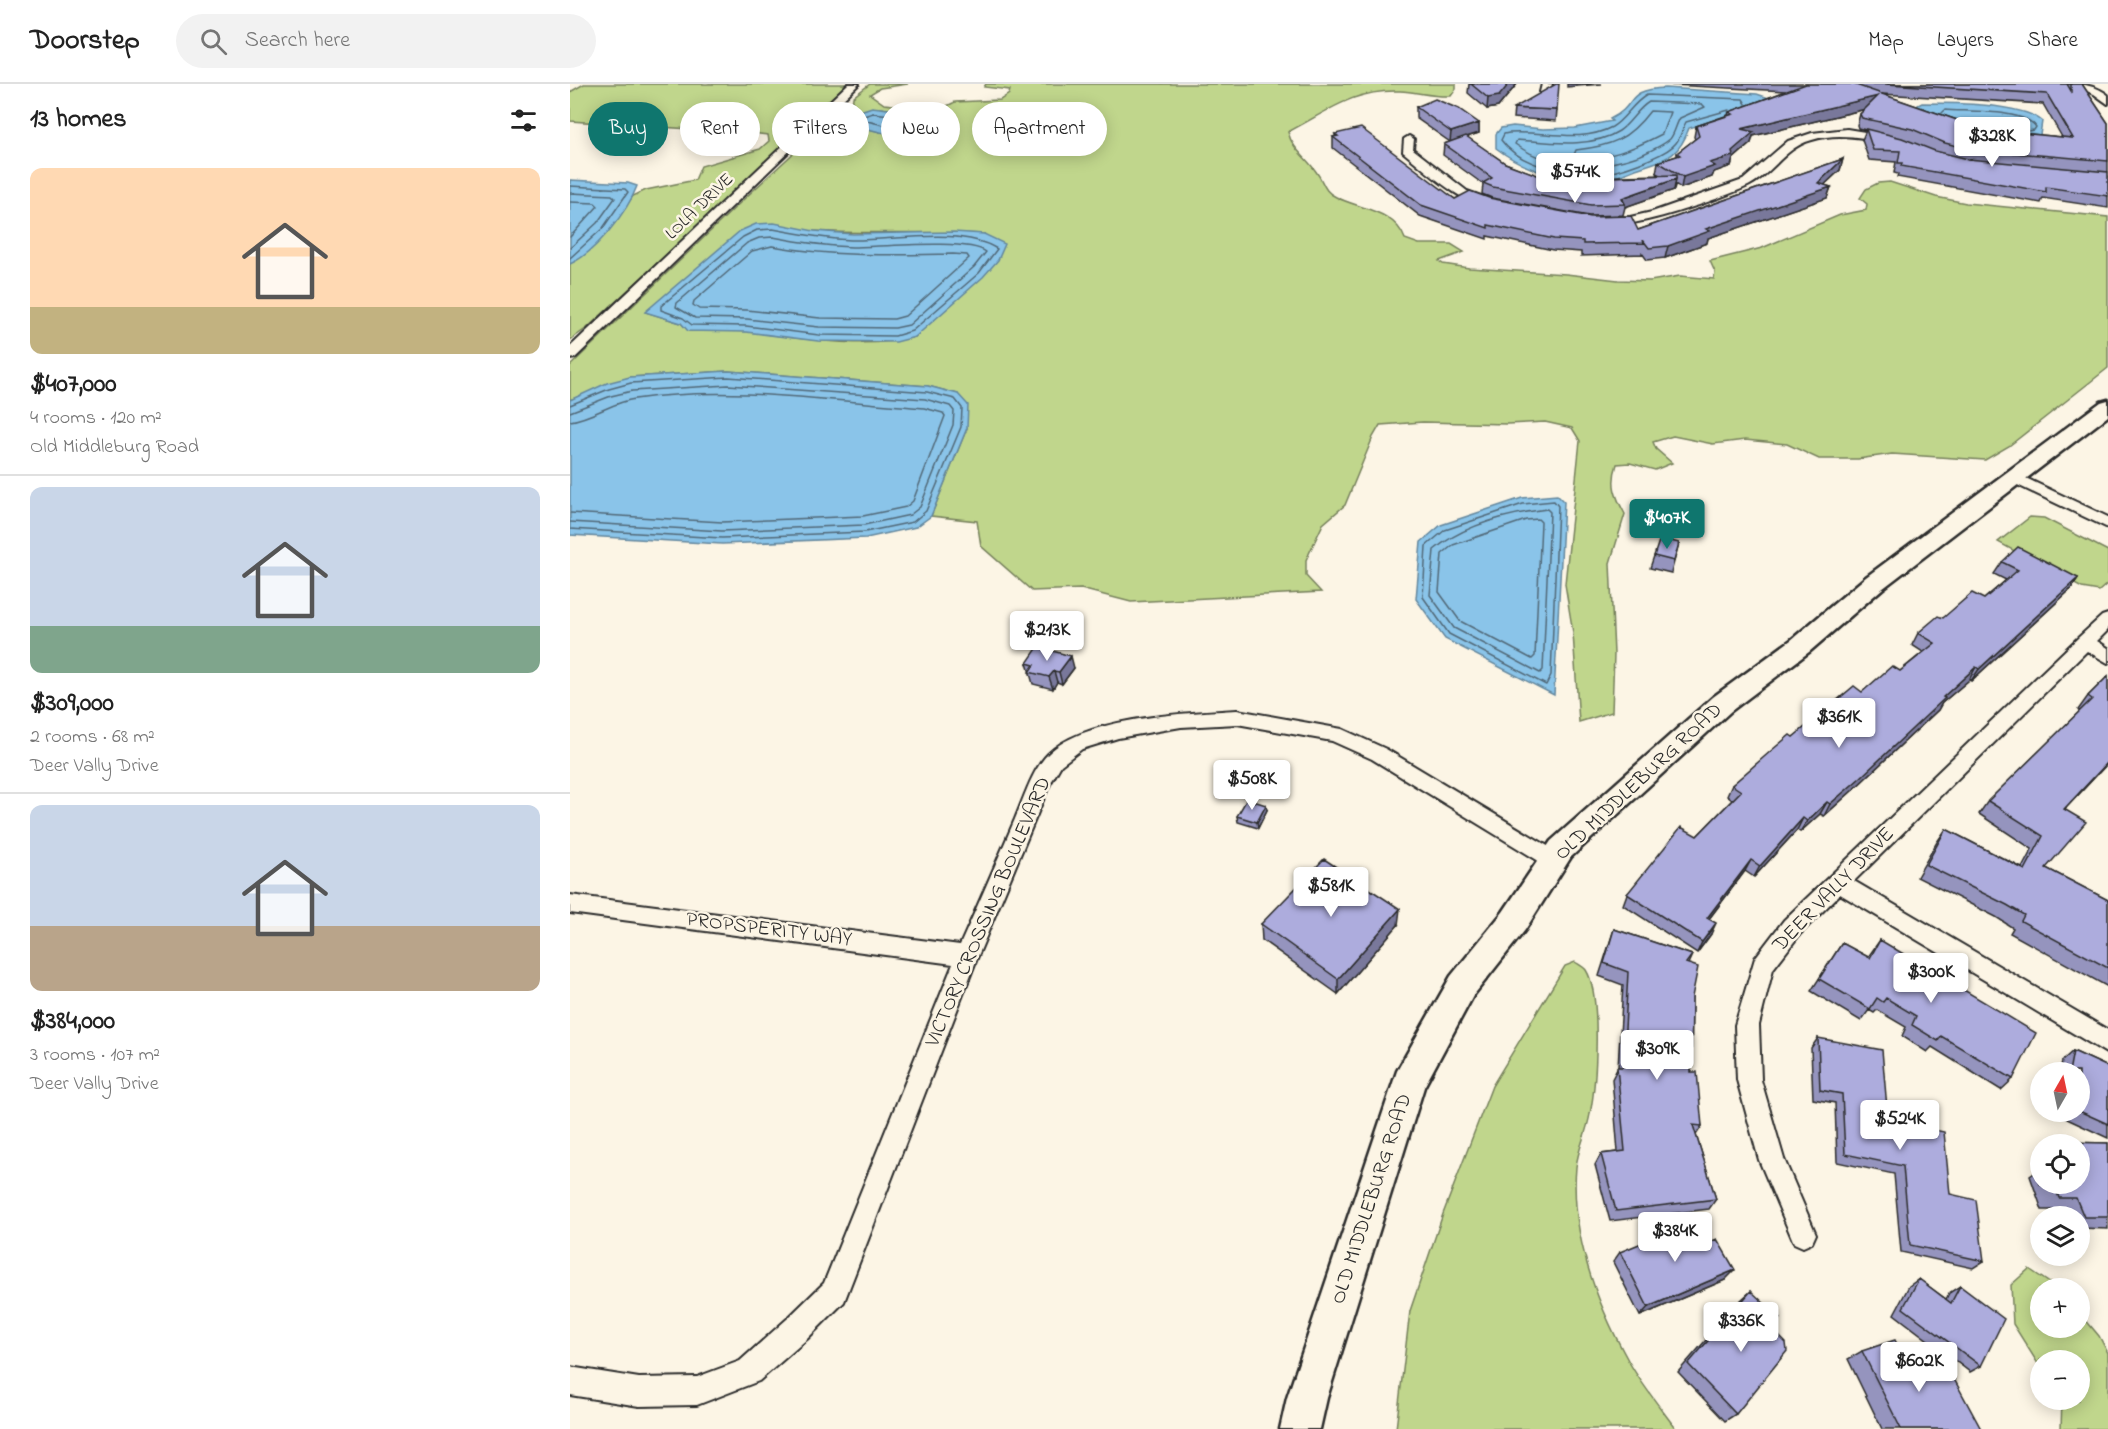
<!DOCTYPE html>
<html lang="en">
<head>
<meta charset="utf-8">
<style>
  body { margin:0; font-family:"Indie Flower",sans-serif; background:#f2f2f2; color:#222; height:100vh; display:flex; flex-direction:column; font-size:22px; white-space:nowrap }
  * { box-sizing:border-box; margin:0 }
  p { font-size:20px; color:#767676 }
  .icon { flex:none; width:33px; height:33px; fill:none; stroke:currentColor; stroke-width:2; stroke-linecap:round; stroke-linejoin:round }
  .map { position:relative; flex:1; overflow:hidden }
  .details { display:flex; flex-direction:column; background:#fff; width:570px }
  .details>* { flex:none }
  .guide { position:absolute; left:18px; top:18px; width:570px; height:54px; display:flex; gap:12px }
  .needle { width:39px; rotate:9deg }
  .controls { position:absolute; left:1460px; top:978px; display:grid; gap:12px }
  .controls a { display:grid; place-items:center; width:60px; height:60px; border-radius:50%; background:#fff; box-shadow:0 3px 15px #0003; font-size:30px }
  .price { position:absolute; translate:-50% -51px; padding:0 14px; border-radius:6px; background:#fff; color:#222; font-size:20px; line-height:39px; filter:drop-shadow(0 2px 3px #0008) }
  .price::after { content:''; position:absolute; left:50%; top:36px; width:18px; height:14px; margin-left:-9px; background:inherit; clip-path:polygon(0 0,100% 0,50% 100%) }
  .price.current { background:#0f766e; color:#fff }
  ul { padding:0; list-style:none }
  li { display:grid; align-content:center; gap:12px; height:318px; padding:0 30px }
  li+li { border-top:2px solid #e0e0e0 }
  li span { display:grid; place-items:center; height:186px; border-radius:12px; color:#555 }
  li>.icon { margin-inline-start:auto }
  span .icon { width:108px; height:108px; fill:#fffc; stroke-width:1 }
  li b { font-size:26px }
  h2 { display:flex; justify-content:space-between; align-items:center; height:72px; padding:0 30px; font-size:26px }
  .chip { padding:0 21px; border-radius:27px; background:#fff; box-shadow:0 3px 15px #0003; font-size:21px; line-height:54px }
  .chip.current { background:#0f766e; color:#fff }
  header { display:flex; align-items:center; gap:36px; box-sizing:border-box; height:84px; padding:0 30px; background:#fff; border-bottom:2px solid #e0e0e0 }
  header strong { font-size:28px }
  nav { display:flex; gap:33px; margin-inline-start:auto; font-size:21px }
  .search { width:420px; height:54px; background:#f2f2f2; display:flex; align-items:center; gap:15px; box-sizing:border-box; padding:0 21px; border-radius:33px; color:#767676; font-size:22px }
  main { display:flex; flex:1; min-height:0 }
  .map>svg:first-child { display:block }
</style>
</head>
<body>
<header>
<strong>Doorstep</strong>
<div class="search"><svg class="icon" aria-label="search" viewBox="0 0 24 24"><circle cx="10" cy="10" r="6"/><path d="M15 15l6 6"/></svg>Search here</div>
<nav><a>Map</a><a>Layers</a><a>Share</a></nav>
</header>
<main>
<section class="details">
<h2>13 homes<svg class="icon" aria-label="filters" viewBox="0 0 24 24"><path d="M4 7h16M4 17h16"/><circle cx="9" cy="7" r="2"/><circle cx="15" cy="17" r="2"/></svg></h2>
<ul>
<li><span style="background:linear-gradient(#ffd9b3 75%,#c2b280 0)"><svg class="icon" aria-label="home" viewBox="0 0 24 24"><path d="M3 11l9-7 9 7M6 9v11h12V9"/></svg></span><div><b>$407,000</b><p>4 rooms · 120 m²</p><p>Old Middleburg Road</p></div></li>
<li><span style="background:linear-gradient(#c9d6e8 75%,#7fa58c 0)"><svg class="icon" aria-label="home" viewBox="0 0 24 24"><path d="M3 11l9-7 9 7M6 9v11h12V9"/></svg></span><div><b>$309,000</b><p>2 rooms · 68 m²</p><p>Deer Vally Drive</p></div></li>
<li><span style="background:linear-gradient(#c9d6e8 65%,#b9a48a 0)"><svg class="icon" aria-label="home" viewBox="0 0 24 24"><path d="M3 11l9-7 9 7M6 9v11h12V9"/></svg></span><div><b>$384,000</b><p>3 rooms · 107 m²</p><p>Deer Vally Drive</p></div></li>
</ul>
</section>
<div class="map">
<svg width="1538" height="1345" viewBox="0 0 1538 1345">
  <rect width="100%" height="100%" fill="#fcf5e5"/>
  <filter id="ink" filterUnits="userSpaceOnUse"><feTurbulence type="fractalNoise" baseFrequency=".0167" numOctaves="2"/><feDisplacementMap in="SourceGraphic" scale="12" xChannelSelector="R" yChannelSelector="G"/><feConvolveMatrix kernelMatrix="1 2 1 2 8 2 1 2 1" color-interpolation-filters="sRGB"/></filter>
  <g filter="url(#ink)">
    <path fill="#c0d68c" stroke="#76805c" stroke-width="1.5" fill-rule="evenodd" d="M14,0h264l-9,11 -252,233 -17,12v-76l37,-32 26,-36 13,-6 49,-10 6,-14 59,-17 9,-8 -1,-6 -17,-2 -181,-12v-29z
      M300,0h38l-28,4 -10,6 14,10 55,6 16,-8 45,-2 9,-6 1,-4 -26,-3 2,-3h470v5l-5,7c-19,1 -33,-4 -51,-5 -47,-2 -73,21 -112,41 4,17 19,26 29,41 7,9 6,18 19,24 23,12 59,13 69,42l14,5h32l13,8 -25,9 4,3 26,4 97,6 52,6 32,1 30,-5 34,3 1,-7 -5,-11 52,-13 78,-33 26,-5 1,-6 -7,-6 6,-9 12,-6 12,-1 46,15 30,6 142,14v151l-99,78 -24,14 -93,-6 -34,5h-39l-32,-15 -42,-4 -32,4 -40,-8 -20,6 3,7 16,14 -17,7 -25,-7 -13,1c-7,20 -2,32 8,50l-15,49 4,91 -2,58 -33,10 -6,-89 -8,-49 15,-143 -8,-13 -27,-6 -38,2 -84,-2 -43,3 -7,12 -28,68 -22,19 -17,36v16l15,16 -190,10 -50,-13 -49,2 -51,-45 -4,-25 -46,-5 36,-88 -9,-34 -30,-8 -200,-15 -98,6 -60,23v-34l175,-168 68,-63 39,-28 1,-10zM309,24l42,5 -7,8 -34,11 -33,-10zM244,147c57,4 114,-1 170,3l-69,103c-53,13 -112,1 -166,-5 -20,-2 -40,0 -60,-1l-8,-8 -35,-11z
      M1460,433l14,1 64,33v32l-9,8 -17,-3 -84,-46z
      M1005,878c3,2 9,5 11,8 16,25 10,115 4,144 -3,18 -12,35 -14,53 -6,67 21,137 53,195 13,23 31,45 47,67h-280l14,-118 33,-97 49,-128 73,-120z
      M1459,1185l28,19h-17v40h39v-16l20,24 9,17v76h-47l1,-29h17v-40h-39v7l-27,-43 -2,-39z"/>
    <path fill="#8ac4e9" stroke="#64879d" stroke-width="1.5" d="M1096,4l91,6 12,4 -38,18 -42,12c-10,29 -22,31 -50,40 -10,3 -21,9 -30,11 -38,7 -83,-8 -113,-31v-14l5,-6 12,-2 30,3 32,-1 37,-7 -2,-2c30,-15 12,-29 56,-31z
      M1352,19c29,0 99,0 120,18l-2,14c-42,8 -85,-11 -123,-27l1,-3z
      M302,23l49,6h1l-7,8 -1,8c-19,11 -47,0 -67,-7 6,-9 15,-12 25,-15z
      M0,96l58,3 9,3c-9,25 -42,67 -67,78z
      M204,139l40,8 39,3 101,-2 30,2 21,10 -7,16 -15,17 -68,60 -19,5 -78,-1 -72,-9 -58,-1 -7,-8 -36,-11 95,-81 16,-7z
      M158,287l200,15 30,8 10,11 -1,23 -36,88 -15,11 -50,11 -144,6 -152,-9v-135l37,-17 23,-6z
      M987,411l7,7 -10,193 -109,-56 -29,-40 5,-57 20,-17 81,-27z"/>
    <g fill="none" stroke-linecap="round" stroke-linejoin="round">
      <path stroke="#516877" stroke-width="1.5" d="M1079,18l53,2 3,3 -25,11c-4,6 -5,15 -10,21 -8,7 -20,12 -29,16 -42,15 -89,16 -126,-11l2,-4c31,2 74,9 102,-9 12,-8 18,-22 30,-29z
        M1159,26l-43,12c-4,7 -5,15 -10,21 -6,8 -19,13 -28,17 -12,5 -26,10 -40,13 -31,6 -88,-6 -107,-33l3,-6 5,-1c34,-3 71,11 103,-6 14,-8 20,-24 35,-32l96,4 3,5
        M1080,27l20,1 -8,22c-27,14 -57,28 -88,21l2,-5c35,-4 52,-10 74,-39z
        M303,29l34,4 2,7 -13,4 -33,-8 1,-4z
        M1372,29l3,-3c22,2 79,-1 91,17l-2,3 -7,1 -51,-6
        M0,102l55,3 3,3 -25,36 -33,30
        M0,109l42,2 3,3 -18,25 -27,25
        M0,118l25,1 3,3 -28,31
        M203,145c26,5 52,10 78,11 42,1 110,-14 146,9l-18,24 -67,58 -17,5 -76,-1 -73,-9 -54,-1 -9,-7 -22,-8v-4l82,-69 14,-7z
        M203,153c26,5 52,9 79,10 26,0 117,-9 134,5l-12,15 -65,58 -14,3 -76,-1 -72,-8 -52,-1 -19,-11 1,-4 70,-60 12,-5z
        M202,162c62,11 119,9 181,8l14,1 2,3 -64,58 -11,3 -74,-1 -73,-8 -48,-1 -6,-4 1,-4 58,-50z
        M0,321l39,-16 22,-6 97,-6 199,15 28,7 7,9 -1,19 -35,84 -13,11 -48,10 -143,6 -152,-9
        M0,328l41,-16 21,-5 96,-6 197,14 25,7 4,5 -1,14 -33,82 -10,8 -46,10 -142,6 -152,-9
        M0,337c23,-3 42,-19 65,-22 95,-14 194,2 289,9l19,5 2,3 -32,85 -7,6 -43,9 -141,6 -152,-9
        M984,417l4,5 -7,169 -5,10 -97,-51 -26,-37 3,-51 19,-16 78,-26z
        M977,425l3,3 -7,158 -3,3 -86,-45 -24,-33 4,-45c31,-26 74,-36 113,-41z
        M968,435l3,3 -6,134 -3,3 -72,-38 -21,-29 3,-38 11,-9 73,-25z"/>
      <g stroke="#2b2b2b" stroke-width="4">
        <path id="street" d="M278,0h11l-284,274 -5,1v-12z
          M972,0h10l-3,10 -9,-2z
          M1500,0c14,0 27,2 38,11v9l-14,-10z
          M1277,45l42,7 5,3 -5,3c-26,-4 -51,-10 -77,-2 -27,7 -39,33 -62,45 -21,11 -132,51 -148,37l6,-4 22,-1 22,-5 91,-32 45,-39 24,-8z
          M839,52l5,3 -1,10 54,42 25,9v6c-25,4 -70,-39 -89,-54l1,-13z
          M1445,389l93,44v11l-99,-47 -2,-3z
          M1538,530v16l-11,11 11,7v15l-21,-12 -233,230 254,149v24l-268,-160 -40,40 -27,35 -14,56 2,55 23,79 32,75 -4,9 -9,4 -9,-4 -35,-83 -22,-80 -2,-55 20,-67 29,-38 295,-283 23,-21z
          M667,626l105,19 44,20 175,105 3,6 -3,6 -7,3 -7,-3 -175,-107 -40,-18 -95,-17 -56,3 -63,11 -36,11 -21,16 -12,21 -71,170 -134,346 -37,37 -48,42 -62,24 -58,1 -69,-11v-28l69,11 58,-1 43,-16 47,-42 37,-36 129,-319 -383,-51v-18l390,50c19,-42 37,-84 55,-126 9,-21 17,-49 33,-65 37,-37 139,-41 189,-44z"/>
      </g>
      <g stroke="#2b2b2b" stroke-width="5">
        <path id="secondary" d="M1538,316v16l-226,173 -73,63 -78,59 -160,146 -46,73 -52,66 -49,91 -97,311 -7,31h-40l7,-31 110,-327 54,-95 52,-64 48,-71 162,-144 78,-57 75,-63 235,-175z"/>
      </g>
      <use href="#street" fill="#fcf5e5" fill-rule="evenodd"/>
      <use href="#secondary" fill="#fcf5e5" fill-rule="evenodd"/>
    </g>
    <path fill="#9594be" stroke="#2b2b2b" stroke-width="1.5" fill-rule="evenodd" d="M899,0h48l-19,23 -11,2 -19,-16z
      M1102,0h410l26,39v85l-65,-10 -2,5 -144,-26 1,-3 -4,-1 2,-11 -27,-2 -7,-20 4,-10 -8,-2 -1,-3 3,-11 6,-5 -113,27 -2,7 -18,16 -2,7 -17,6 -2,5 -31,11 -6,-4 -1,6 -49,17 -2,8 -34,1 -97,-18 -10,-4 1,-10 -40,-29 1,-11 6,-2 -34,-24v-11l63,16v10l-12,4 38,26 40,15 115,-3 -4,-2 2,-11 19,-6v-3l18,-14 -1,-2 2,-11 32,-11 1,-3 57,-21 -114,-6zM1312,10l161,10 19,33 -76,-7z
      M944,24l43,2 -1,11 -43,-3z
      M765,50l120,65 34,-1 149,32 205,-71 -3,11 -16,15 7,2 -4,11 -119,40 -1,5 -42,15 -18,2 -5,-7v1l-61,2v-4l-28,-2 -66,-14v3l-67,-23 -87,-68v-11h2z
      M1109,459l-8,30 -21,-5 4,-12z
      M1432,478l76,16 -8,12 -99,91 -2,-1 -27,23 -4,7 -85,80 -29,26 -4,-2 -20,18 -3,-2 -43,47 -9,-6 -36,48 2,15 -14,19 -74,-48 4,-11 70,-58 35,-36 -5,-4 5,-11 61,-48 69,-45 38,-21 23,-19 -11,-7 6,-12 25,-15 41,-19 22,-19 -12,-6z
      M457,579l47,5 -12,16 -5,-2 -4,7 -20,-5z
      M1538,592v87l-43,46 -19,59 62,32v87l-98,-54 3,-5 -17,-11 -79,-40 20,-35 9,-13 76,39 10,-19 -53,-35 9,-13 92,-90 -2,-1 10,-14z
      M697,726l-9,18 -20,-6 -1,-6z
      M691,840l137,1 -60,69 -76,-54z
      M1044,845l78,26 -4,9 4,33 -1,75 11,54 -6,9 20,64 -7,10 -99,12 -15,-56 6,-11 17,-2 -6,-73 6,-12 5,-82 -24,-9z
      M1310,856l133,139 -12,11 -69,-43 -5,5 -25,-16 4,-9 -29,-17 -3,3 -5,-3 -8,11 -50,-30 31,-48 26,14z
      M1248,954l132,156 34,67 -11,7 -72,-16 -7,-78 -57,-12 -2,-59 -22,-4 -2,-51z
      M1503,967l35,16v71l-56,-26h27v-40h-19l2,-11z
      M1488,1058l50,1v86l-29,-1v-12h-18l-3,-6h-16l-12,-34 10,-7v15h39v-40h-24z
      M1050,1168l105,28 -85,36 -27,-54z
      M1349,1195l27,20 3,-6 11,-7 21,80 -11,6 -76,-58 15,-28z
      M1181,1207l21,38 -36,85 -11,7 -47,-49 63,-72z
      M1292,1267l52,25 67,53h-99l-34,-70z"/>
    <path fill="#79789b" stroke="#2b2b2b" stroke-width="1.5" d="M939,0h8l-19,23 -11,2 1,-11z
      M997,0h35l-35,3z
      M1308,12l-4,11 -121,29 -2,7 -18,16 -2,7 -17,6 -2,5 -31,11 2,-11 27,-14 22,-12 9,-22z
      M909,39v10l-29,9 1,-10z
      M1273,75l-3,11 -22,21 13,-4 -4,11 -119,40 -1,5 -42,15 3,-12 38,-17 112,-46z
      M1106,95l-2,11 -49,17v-3l-3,-6z
      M1508,494l-8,12 -99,91 8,-12z
      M501,572l3,12 -12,16 -3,-12z
      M1406,583l-7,13 -27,23 -4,7 -85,80 -29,26 6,-12 113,-107z
      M484,587l3,11 -4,7 -4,-12z
      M1538,678v1l-55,59 11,-13z
      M1257,718l-7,12 -20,18 7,-11z
      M696,721l1,5 -9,18 -1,-6z
      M1233,734l-6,12 -43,47 6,-11z
      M1181,776l-6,11 -43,57 5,-10z
      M830,825l-2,16 -60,69v-15z
      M1146,839l-5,11 -14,19 5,-11z
      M1165,1186l-10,10 -85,36 8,-9z"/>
    <path fill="#adacdd" stroke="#2b2b2b" stroke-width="1.5" d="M901,0h38l-10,12 -11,2z
      M986,0h3l-2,26 -43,-2z
      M1236,0h47l133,46 87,8 -26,-44 -160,-10h180l4,7v-7h11l26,39v38l-139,-12 -24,-6 -33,-14 -50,-11 -2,-4 18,-18 -137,33 13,3 -22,19 1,5 -23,7 5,3 -32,11 -25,-15 22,-7 -3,-2 22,-17 -3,-10 37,-12 -4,-2z
      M865,15l24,10 20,14 -28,9 -35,-25z
      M791,44l94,71 15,-8 19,7 102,19 40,-1 7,14 205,-71 -25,24 13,4 -125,42 4,2 -42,15 -19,2 -6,-8 1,3 -61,1v-3l-29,-2 -66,-14v3l-67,-23 -88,-68 5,-1 -3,-2z
      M1296,45l36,9 33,13 33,8 140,13v24l-62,-9v5l-145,-26 1,-3h-4l2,-12 -27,-1z
      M896,52l39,27 40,15 8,-5 25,5 98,-3v4l-54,19 3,6 -34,1 -98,-18 -10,-4 9,-5 -48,-34z
      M1090,454l19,5 -5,18 -20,-5z
      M1448,463l60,31 -99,91 -3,-2 -33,30 2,1 -85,80 -30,26 -3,-2 -20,19 -4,-3 -43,48 -9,-6 -44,58 9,5 -14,19 -75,-48 54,-67 16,9 44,-45 -9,-6 40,-35 18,-15 3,2 61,-51 8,6 30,-26 8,5 35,-28 -17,-10 20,-17 5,2 29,-25 12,6 34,-29 -16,-8z
      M468,563l33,9 -12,16 -5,-1 -5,6 -20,-5 5,-7 -7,-2z
      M1538,592v86l-44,47 22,13 -40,46 62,32v68l-87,-47 3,-6 -17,-10 -81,-40 20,-36 79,41 18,-34 -55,-35 104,-102 -4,-3z
      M677,715l19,6 -9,17 -20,-6z
      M754,775l76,50 -62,70 -77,-55z
      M1044,845l78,26 -6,8 12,4 -6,30 -1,75h6l5,54 -9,-1 23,74 -100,12 -15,-57 24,-3 -8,-84h6l5,-95 -24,-9z
      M1310,856l156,93 -23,46 -72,-43 -3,5 -26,-16 4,-9 -30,-18 -3,4 -6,-4 -7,11 -51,-30 23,-36 28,15z
      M1248,954l64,12 6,70 56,12 6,62 26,6 8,61 -74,-16 -7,-79 -58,-12 -3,-60 -22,-4z
      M1503,967l35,16v57l-29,-13v-39h-10z
      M1488,1058l50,1v74h-24l-8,-19h-17l-5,-14h25v-40h-20z
      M1125,1137l12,22 10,-4 18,31 -87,37 -28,-55z
      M1349,1195l32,24 9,-17 44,33 -23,47 -78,-58z
      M1181,1207l29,27 -8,11 14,14 1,8 -51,63 -48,-50z
      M1325,1256l19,36 9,-3 2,2 23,-7 33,61h-80l-39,-78z"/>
  </g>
  <g text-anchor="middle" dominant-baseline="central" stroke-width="5" stroke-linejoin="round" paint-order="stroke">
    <g font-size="18" fill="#2b2b2b" stroke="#fcf5e5">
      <text transform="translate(130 123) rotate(-44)">LOLA DRIVE</text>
    </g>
    <g font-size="21" fill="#2b2b2b" stroke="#fcf5e5">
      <text transform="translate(1069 698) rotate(-43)">OLD MIDDLEBURG ROAD</text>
      <text transform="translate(1264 806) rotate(-46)">DEER VALLY DRIVE</text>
      <text transform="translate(419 828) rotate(-67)">VICTORY CROSSING BOULEVARD</text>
      <text transform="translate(199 846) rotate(7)">PROPSPERITY WAY</text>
      <text transform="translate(802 1115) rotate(-72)">OLD MIDDLEBURG ROAD</text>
    </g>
  </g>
</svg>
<div class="controls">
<a><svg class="needle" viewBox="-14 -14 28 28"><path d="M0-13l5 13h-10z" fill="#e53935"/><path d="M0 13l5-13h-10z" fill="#767676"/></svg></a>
<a><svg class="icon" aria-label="locate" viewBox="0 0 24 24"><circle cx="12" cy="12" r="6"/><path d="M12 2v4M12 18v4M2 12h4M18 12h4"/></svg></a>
<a><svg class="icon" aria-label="layers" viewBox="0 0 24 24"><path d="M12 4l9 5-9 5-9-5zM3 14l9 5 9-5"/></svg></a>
<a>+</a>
<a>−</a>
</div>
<b class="price" style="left:1422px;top:84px">$328K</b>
<b class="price" style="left:1005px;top:120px">$574K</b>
<b class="price current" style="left:1097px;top:466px">$407K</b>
<b class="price" style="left:477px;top:578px">$213K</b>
<b class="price" style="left:1269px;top:665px">$361K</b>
<b class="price" style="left:682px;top:727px">$508K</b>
<b class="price" style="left:761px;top:834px">$581K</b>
<b class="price" style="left:1361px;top:920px">$300K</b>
<b class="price" style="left:1087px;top:997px">$309K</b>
<b class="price" style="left:1330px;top:1067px">$524K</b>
<b class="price" style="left:1105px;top:1179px">$384K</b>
<b class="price" style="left:1171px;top:1269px">$336K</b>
<b class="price" style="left:1349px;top:1309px">$602K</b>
<div class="guide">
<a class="chip current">Buy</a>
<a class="chip">Rent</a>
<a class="chip">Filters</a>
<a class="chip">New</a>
<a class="chip">Apartment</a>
</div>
</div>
</main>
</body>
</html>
